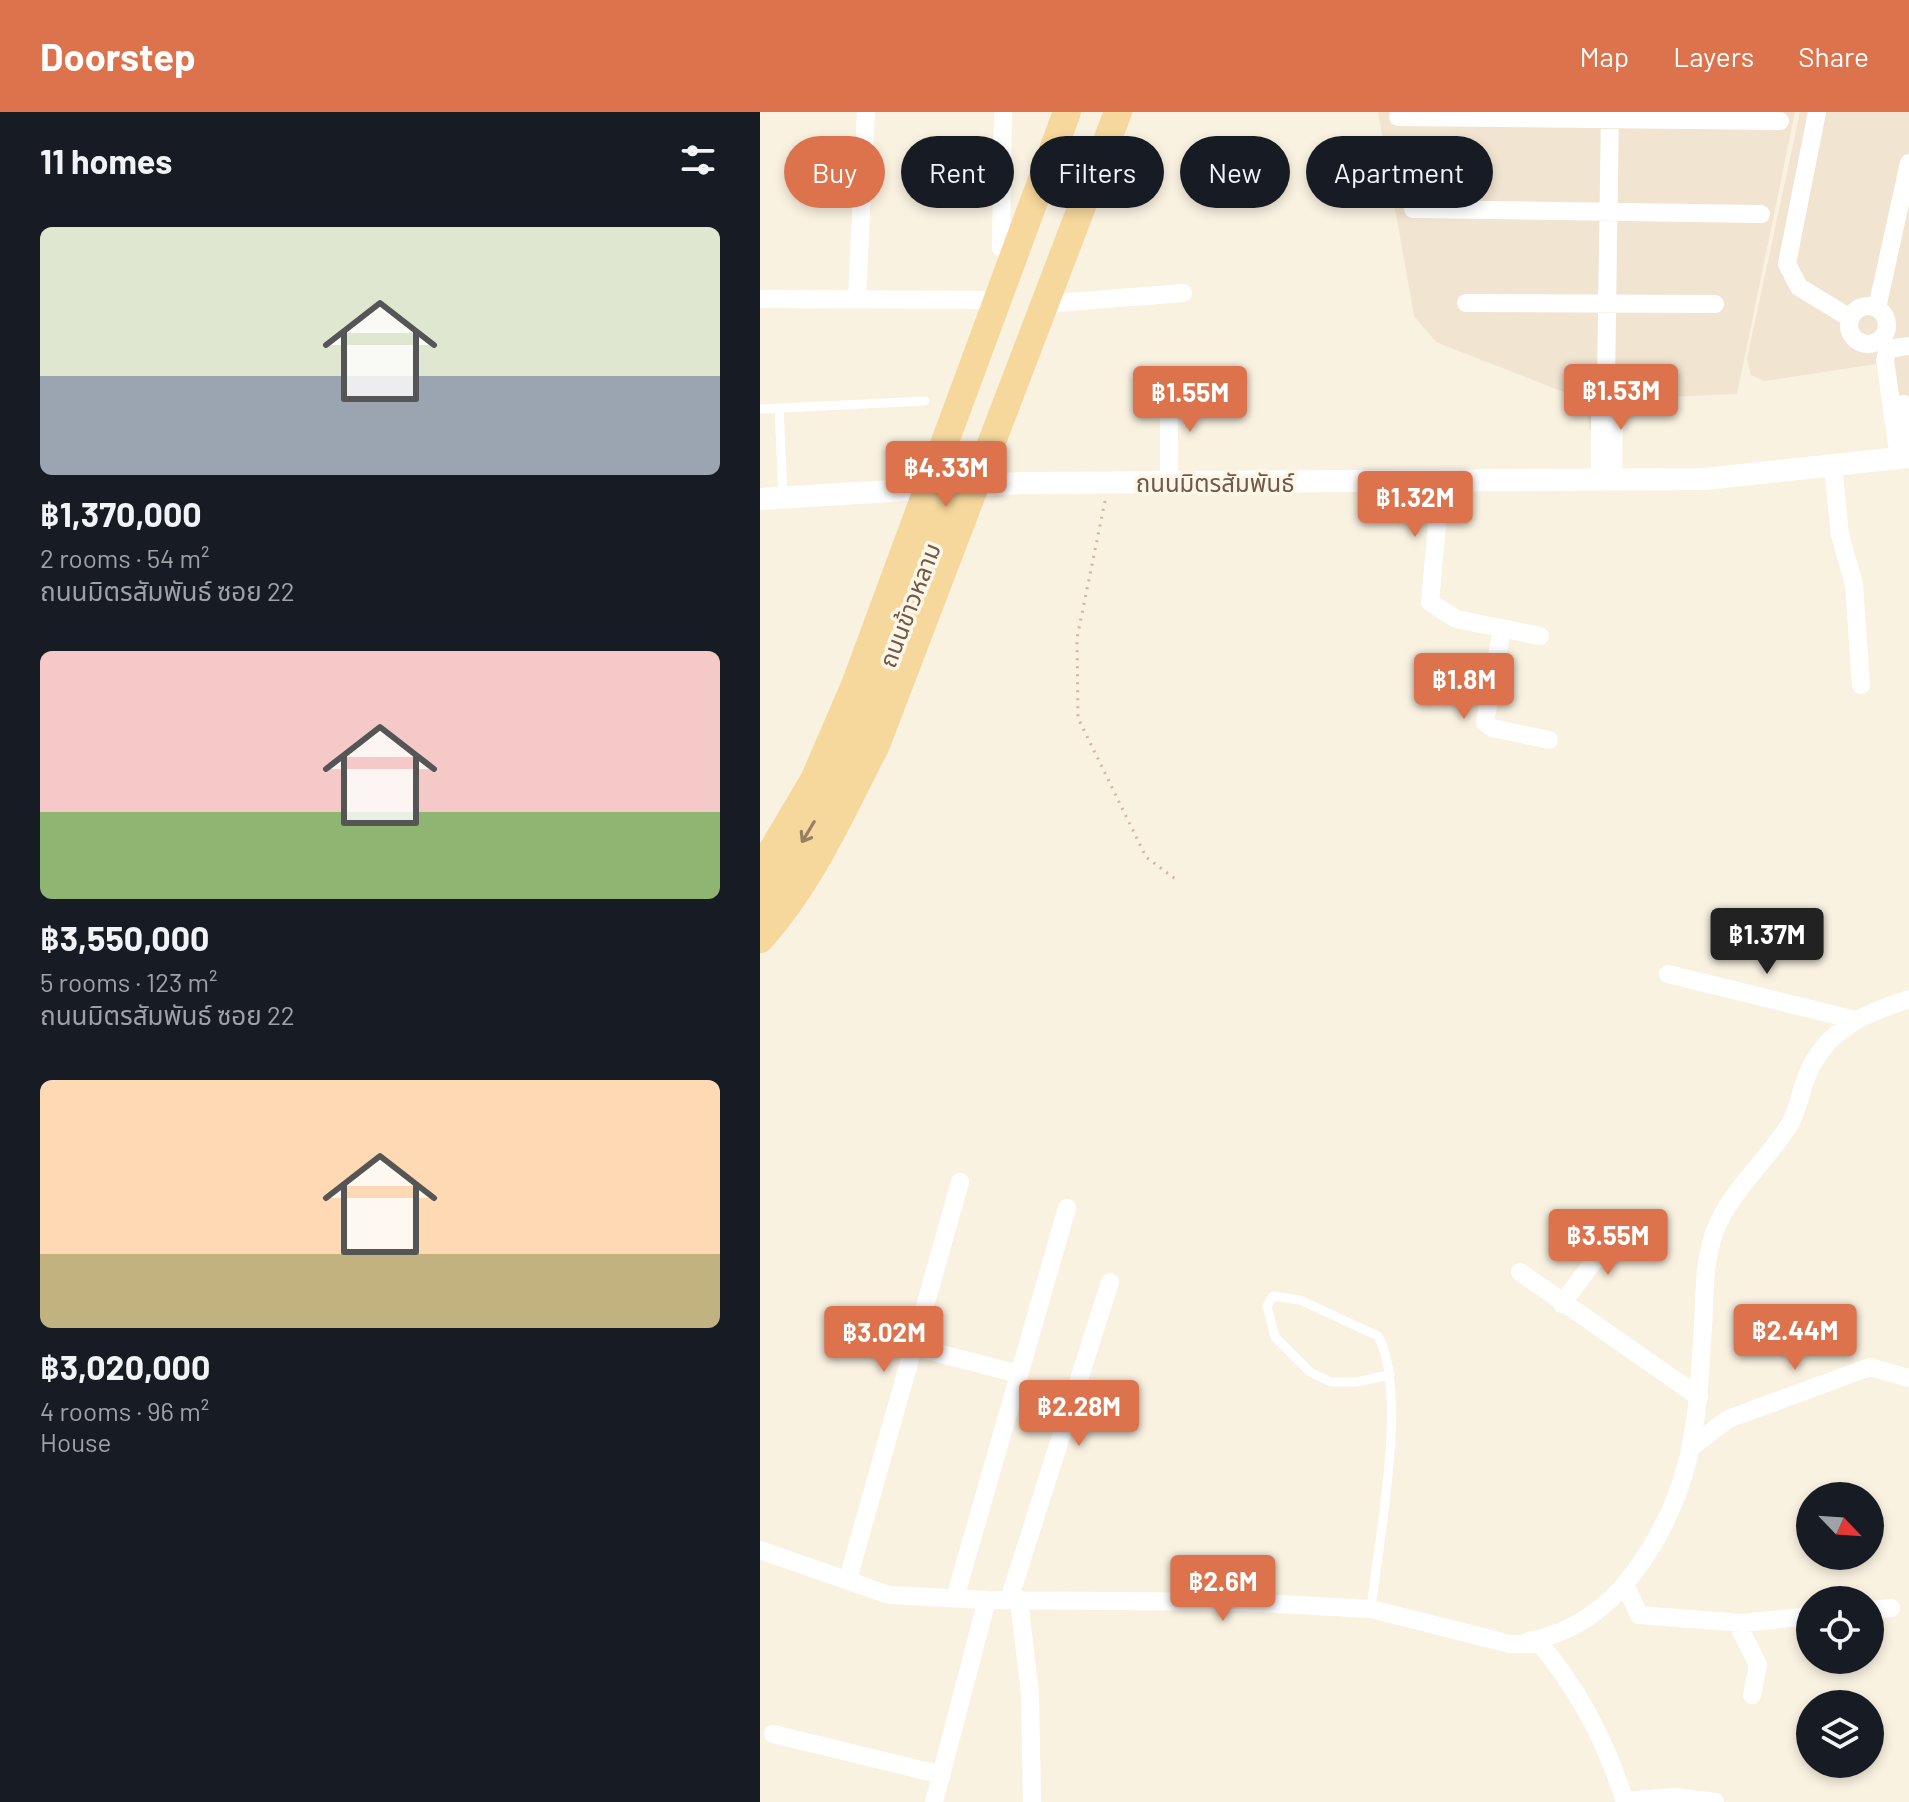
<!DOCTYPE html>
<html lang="en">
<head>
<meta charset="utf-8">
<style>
  body { margin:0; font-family:Barlow,"Noto Sans Thai",sans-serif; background:#20242c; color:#f1f3f6; height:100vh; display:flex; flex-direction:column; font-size:30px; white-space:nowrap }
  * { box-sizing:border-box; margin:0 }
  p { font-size:26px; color:#9ea1a6 }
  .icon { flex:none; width:44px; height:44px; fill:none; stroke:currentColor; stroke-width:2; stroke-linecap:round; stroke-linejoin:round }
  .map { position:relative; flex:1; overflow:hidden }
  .details { display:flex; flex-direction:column; background:#171b24; width:760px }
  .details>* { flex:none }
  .top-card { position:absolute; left:24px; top:24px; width:760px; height:72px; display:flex; gap:16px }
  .needle { width:52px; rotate:115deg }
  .fabs { position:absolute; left:1036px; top:1370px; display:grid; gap:16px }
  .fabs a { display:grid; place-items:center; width:88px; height:88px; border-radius:50%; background:#171b24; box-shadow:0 4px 12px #0003; font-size:40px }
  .price { position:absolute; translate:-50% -68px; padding:0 18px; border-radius:8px; background:#dd734d; color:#fff; font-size:26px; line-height:52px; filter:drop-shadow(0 2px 4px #0008) }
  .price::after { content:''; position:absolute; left:50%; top:48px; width:24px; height:18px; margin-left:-12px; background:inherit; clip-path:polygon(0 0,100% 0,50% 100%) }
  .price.active { background:#222; color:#fff }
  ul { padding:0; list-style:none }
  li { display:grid; align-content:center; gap:16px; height:424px; padding:0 40px }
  li span { display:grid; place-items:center; height:248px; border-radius:12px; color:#555 }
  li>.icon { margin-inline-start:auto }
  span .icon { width:144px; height:144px; fill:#fffc; stroke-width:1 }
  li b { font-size:34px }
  h2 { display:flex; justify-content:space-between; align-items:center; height:96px; padding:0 40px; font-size:34px }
  .tag { padding:0 28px; border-radius:36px; background:#171b24; box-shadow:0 4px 12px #0003; font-size:28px; line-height:72px }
  .tag.active { background:#dd734d; color:#fff }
  header { display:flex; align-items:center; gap:48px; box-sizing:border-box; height:112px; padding:0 40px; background:#dd734d; color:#fff }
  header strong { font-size:38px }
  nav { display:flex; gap:44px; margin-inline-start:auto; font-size:28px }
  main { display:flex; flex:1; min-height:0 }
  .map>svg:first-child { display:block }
</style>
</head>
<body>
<header>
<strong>Doorstep</strong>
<nav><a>Map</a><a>Layers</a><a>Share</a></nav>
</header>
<main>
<section class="details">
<h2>11 homes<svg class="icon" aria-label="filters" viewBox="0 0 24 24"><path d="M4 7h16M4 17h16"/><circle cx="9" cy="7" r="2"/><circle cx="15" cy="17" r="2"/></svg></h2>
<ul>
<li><span style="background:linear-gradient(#dfe7d0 60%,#9aa5b1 0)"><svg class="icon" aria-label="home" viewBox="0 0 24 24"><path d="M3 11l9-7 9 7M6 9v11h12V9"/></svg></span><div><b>฿1,370,000</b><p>2 rooms · 54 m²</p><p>ถนนมิตรสัมพันธ์ ซอย 22</p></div></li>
<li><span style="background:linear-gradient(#f6c9c9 65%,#8fb573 0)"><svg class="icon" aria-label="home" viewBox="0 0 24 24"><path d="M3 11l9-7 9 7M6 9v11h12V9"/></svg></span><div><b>฿3,550,000</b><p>5 rooms · 123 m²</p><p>ถนนมิตรสัมพันธ์ ซอย 22</p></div></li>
<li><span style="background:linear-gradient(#ffd9b3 70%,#c2b280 0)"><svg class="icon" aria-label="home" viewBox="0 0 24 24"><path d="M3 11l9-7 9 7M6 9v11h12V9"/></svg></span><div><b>฿3,020,000</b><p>4 rooms · 96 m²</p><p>House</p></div></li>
</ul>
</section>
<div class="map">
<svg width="1149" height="1690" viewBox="0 0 1149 1690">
  <rect width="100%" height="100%" fill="#faf2e1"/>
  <path fill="#f1e4d0" d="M618,0h417l-58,282 -114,5 -4,33 -30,-2 -2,-29 -151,-59 -22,-26z
    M1040,0h109v327l-20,2 -13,-77 -111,17 -14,-6 -4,-16z"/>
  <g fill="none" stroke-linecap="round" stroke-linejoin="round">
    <path stroke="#d2b59f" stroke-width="3" stroke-dasharray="2 6" stroke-linecap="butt" d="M345,389l-28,137 1,80 68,139 32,24"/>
    <path stroke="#fff" stroke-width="9" d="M19,296l4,88
      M0,297l165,-8
      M611,1497c7,-66 38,-217 7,-273l-78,-36 -27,-4 -6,10 8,31 35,35 21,10h25l34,-7"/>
    <path stroke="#fff" stroke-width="18" d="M1057,0l-30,152 12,23 51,31
      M638,5l382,4
      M653,97l348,5
      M241,136l2,-136
      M97,185l9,-185
      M0,187l223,1
      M706,191l249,1
      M283,192l140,-11
      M1089 213a19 19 0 1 1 38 0a19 19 0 1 1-38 0Z
      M1117,196l32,-145
      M1128,237l-3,11 14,98
      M1128,237l21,-3
      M409,274v95
      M847,275l7,23 -1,71
      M1144,292l5,33
      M1073,354l7,69 14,49 7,101
      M681,368l-11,122 26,17 84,17
      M840,369v-72l6,-29 4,-268
      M742,517l-17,93 7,6 57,12
      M908,862l187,46
      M760,1160l179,125
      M802,1192l58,-78
      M154,1235l105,27
      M934,1333l34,-26 142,-52 39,11
      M0,1438l129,45 98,5 255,2 129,7 139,35h30c39,46 67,100 85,158
      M88,1467l112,-397
      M865,1472l14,31 103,8 68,-7
      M195,1486l112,-390
      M249,1488l101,-318
      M259,1488l11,94 2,108
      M1110,1498l21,-2
      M977,1511l21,42 -6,30
      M769,1529c42,-7 79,-33 104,-67 61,-82 64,-149 70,-247 2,-32 0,-64 12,-96 15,-40 54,-72 76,-109 7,-13 9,-27 14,-41 17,-49 57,-67 104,-82
      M13,1622l169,41
      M864,1689l51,-4 40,5
      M174,1690l53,-202"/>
    <path stroke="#fff" stroke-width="22" d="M0,387l261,-16 684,-4 204,-22"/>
    <path stroke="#f6d89d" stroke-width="28" d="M0,759l54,-91 41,-95 212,-573
      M0,793c93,-118 138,-270 191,-408
      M0,827c50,-55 82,-128 116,-194l242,-633"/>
  </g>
  <defs><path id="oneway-shaft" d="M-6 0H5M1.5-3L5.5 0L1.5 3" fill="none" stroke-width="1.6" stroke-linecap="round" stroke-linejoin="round" transform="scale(2)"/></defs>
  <use stroke="#987f63" href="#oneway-shaft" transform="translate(48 720) rotate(121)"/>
  <g text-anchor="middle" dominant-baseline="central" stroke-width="7" stroke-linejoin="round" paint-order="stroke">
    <g font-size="24" fill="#70594a" stroke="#fef6e7">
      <text x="455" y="370">ถนนมิตรสัมพันธ์</text>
      <text transform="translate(149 493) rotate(-69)">ถนนข้าวหลาม</text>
    </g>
  </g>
</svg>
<div class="fabs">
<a><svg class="needle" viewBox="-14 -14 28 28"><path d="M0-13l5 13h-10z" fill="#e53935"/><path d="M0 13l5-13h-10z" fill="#9ea1a6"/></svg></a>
<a><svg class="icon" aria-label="locate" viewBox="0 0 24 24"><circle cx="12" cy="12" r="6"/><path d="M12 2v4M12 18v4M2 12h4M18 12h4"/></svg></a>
<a><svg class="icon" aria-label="layers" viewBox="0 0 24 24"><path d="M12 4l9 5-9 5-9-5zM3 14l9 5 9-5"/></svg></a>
</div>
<b class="price" style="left:861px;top:320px">฿1.53M</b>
<b class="price" style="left:430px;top:322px">฿1.55M</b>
<b class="price" style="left:186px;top:397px">฿4.33M</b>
<b class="price" style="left:655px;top:427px">฿1.32M</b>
<b class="price" style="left:704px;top:609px">฿1.8M</b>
<b class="price active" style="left:1007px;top:864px">฿1.37M</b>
<b class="price" style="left:848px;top:1165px">฿3.55M</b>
<b class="price" style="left:1035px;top:1260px">฿2.44M</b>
<b class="price" style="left:124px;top:1262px">฿3.02M</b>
<b class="price" style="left:319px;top:1336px">฿2.28M</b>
<b class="price" style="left:463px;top:1511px">฿2.6M</b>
<div class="top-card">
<a class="tag active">Buy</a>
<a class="tag">Rent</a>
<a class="tag">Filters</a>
<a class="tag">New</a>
<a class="tag">Apartment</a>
</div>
</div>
</main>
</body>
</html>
